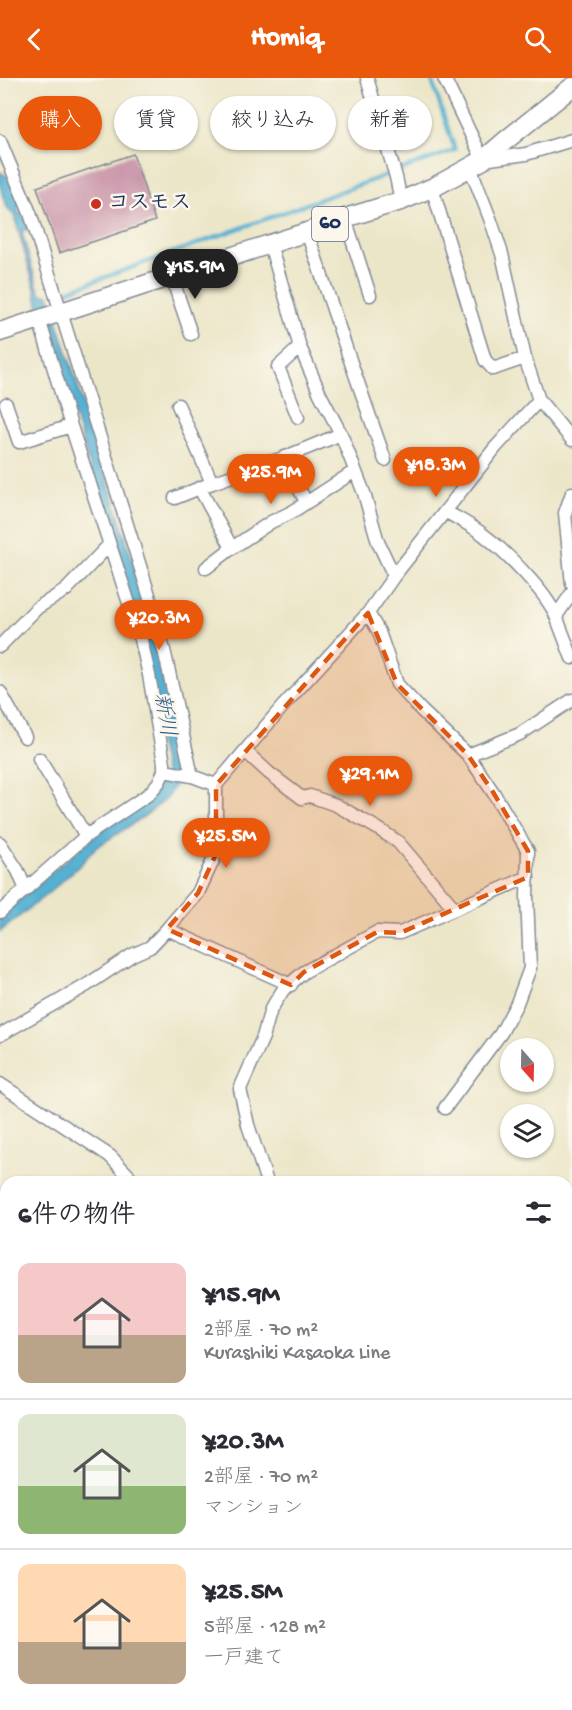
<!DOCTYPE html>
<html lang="ja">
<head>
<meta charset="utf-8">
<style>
  body { margin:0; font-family:"Gochi Hand","Klee One",sans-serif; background:#f7f7f7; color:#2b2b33; height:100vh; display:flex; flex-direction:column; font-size:22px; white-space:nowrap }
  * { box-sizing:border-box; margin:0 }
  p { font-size:20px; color:#7c7c81 }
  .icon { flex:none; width:33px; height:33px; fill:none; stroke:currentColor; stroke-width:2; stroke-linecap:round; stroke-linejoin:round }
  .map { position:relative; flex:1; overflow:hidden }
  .side { position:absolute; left:0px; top:1098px; width:573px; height:534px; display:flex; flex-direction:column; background:#fff; border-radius:18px 18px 0 0; box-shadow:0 2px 4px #0004 }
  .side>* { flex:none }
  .top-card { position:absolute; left:18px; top:18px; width:537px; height:54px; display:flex; gap:12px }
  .needle { width:39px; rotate:160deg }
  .controls { position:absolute; left:500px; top:960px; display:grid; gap:12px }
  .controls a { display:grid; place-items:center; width:54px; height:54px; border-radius:50%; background:#fff; box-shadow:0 2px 4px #0004; font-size:30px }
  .price { position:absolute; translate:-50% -51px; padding:0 14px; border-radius:21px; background:#ea580c; color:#fff; font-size:20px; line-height:39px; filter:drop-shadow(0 2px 3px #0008) }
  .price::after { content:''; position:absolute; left:50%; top:36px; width:18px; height:14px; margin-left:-9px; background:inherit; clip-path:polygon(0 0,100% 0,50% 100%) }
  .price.current { background:#222; color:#fff }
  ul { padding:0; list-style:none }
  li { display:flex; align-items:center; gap:18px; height:150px; padding:0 18px }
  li+li { border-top:2px solid #e1e1e2 }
  li span { display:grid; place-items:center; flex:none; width:168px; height:120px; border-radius:12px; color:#555 }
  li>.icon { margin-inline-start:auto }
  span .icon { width:72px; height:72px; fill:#fffc; stroke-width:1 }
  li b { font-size:26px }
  h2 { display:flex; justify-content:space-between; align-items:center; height:72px; padding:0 18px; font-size:26px }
  .pill { padding:0 21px; border-radius:27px; background:#fff; box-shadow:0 2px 4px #0004; font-size:21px; line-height:54px }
  .pill.current { background:#ea580c; color:#fff }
  header { display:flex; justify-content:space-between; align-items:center; height:78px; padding:0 18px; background:#ea580c; color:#fff; font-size:27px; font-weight:700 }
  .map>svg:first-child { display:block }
</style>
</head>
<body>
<header><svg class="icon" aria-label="back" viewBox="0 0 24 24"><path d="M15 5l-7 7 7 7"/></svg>Homiq<svg class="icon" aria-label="search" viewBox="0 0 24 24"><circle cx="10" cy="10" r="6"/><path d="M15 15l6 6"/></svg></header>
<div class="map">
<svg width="572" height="1632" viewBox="0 0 572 1632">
  <rect width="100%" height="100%" fill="#fbf7ec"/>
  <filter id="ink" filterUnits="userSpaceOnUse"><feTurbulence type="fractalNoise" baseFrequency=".0167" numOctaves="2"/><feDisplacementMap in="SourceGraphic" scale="12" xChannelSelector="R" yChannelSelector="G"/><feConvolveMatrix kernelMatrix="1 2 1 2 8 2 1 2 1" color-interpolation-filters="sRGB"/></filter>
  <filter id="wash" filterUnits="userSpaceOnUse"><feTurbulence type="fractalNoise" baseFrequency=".008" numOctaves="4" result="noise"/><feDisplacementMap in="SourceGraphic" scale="24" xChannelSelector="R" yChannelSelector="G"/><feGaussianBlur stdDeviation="1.35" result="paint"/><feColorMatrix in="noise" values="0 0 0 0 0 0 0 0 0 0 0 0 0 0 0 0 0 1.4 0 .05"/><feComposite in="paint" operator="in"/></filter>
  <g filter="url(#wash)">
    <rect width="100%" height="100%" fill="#ece6c9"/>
    <path fill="#54b1d2" stroke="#387098" stroke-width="1.5" d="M0,94l11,7 10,24 -3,4v5l10,8 5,12 -9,-3 -2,4 15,52 4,9 8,1 77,244 19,66 22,90 13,71 -5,19 -10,15 -23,18 -47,30 -14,16 -29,26 -52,42v-16l166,-140 -52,-233 -36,-116 -40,-123 -2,-12 -19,-66c0,-9 -3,-10 -8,-16 -8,-11 -9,-25 -9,-38z"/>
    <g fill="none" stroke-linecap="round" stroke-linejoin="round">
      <path stroke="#54b1d2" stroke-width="4" d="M59,216l396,-144 -24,-72"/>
    </g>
    <g id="blocks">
      <path fill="#c994a9" d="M133,76l22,67 -96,32 -22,-66z"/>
    </g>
  </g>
  <g filter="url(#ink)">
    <use href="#blocks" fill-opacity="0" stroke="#848a94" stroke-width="1.5"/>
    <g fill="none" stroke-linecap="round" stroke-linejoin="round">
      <g stroke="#848a94" stroke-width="15">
        <path id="minor" d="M367,0l29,99 5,24
          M444,0l39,82 43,-6 46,-14
          M0,63l30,72 119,382 16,59 27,122
          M432,110l53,172 8,9 32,-11
          M345,140l25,77
          M307,154l42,125 36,103
          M270,166l30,103 20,47 21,40 23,59 14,49 16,34
          M171,197l20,59
          M539,322l33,40
          M6,326l13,38 52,-16
          M178,327l34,78
          M298,339l-20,-50 22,-20
          M283,380l23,44
          M200,411l32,59
          M572,415l-7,20 7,71
          M175,420l37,-15 71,-25 58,-24
          M445,433c13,8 28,15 40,25 21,16 61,56 71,80
          M206,490l26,-20 39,-26 21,-10 63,-41
          M572,515l-16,23 16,42
          M368,535l11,19 18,52 25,27 46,44 25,37 35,59 -1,46 3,71 -13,35 -16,30 -56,75
          M0,568l37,-38 29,-18 43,-45
          M0,614l25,45
          M245,673l24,22 33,25 8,-2 26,9 41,23 21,14 57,67
          M468,677l52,-21 52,-34
          M39,681l47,77
          M164,693l28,5 24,9 67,-79 85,-93 26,-37 101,-128 44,-48 -14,-42 -23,-104 -11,-33 -21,-54
          M0,765l18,28 8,19
          M0,834l86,-76 63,-42 10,-12 5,-11v-8l-15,-88 -8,-35 -70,-214 -32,-107
          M167,851l124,56
          M0,957l87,-50 45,-30 18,-8 17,-18 31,-36 18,-39v-69
          M0,1006l110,72 18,19 3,7
          M267,1104l-19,-57 -8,-36 23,-52 8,-28 12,-19 21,-18 73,-40 23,1 128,-56
          M0,1266l6,5
          M567,1375h5
          M567,1593l5,5"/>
      </g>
      <g stroke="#848a94" stroke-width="21">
        <path id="primary" d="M0,254l307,-100 38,-14 56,-17 35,-15 47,-26 22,-19 67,-54"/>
      </g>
      <use href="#minor" stroke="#fff" stroke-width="12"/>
      <use href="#primary" stroke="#fff" stroke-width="18"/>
    </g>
  </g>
  <path fill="#de5710" fill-opacity="0.2" stroke="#de5710" stroke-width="4.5" stroke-dasharray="12 8" stroke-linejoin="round" d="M368,535l29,71 71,71 25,37 35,59v26l-128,56 -23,-1 -73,40 -13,13 -124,-56 31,-36 18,-39v-69z"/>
  <circle fill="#c8321e" stroke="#fbf7ec" stroke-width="2" cx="96" cy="126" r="6"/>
  <g text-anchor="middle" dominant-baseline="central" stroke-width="5" stroke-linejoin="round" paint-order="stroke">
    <rect fill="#fbf7ec" stroke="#5e6b89" stroke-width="1.5" x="312" y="129" width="36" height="34" rx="4.5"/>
    <g font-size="20" font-weight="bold" fill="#1b2f5e">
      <text x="330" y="146">60</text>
    </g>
    <g font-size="21" font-weight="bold" fill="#1b2f5e" stroke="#fbf7ec" text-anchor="start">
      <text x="108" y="126">コスモス</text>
    </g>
    <g font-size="22" font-style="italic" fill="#2f5c87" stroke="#fbf7ec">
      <text transform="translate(163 637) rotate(81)">新川</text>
    </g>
  </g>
</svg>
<div class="controls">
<a><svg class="needle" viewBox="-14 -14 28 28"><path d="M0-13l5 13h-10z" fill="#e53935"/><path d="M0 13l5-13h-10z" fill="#7c7c81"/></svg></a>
<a><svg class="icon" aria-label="layers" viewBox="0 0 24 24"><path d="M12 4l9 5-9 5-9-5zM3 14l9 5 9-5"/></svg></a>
</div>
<b class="price current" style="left:195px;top:222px">¥15.9M</b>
<b class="price" style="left:436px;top:420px">¥18.3M</b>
<b class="price" style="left:271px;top:427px">¥25.9M</b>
<b class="price" style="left:159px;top:573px">¥20.3M</b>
<b class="price" style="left:370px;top:729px">¥29.1M</b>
<b class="price" style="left:226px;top:791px">¥25.5M</b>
<div class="top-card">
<a class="pill current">購入</a>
<a class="pill">賃貸</a>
<a class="pill">絞り込み</a>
<a class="pill">新着</a>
</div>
<section class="side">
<h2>6件の物件<svg class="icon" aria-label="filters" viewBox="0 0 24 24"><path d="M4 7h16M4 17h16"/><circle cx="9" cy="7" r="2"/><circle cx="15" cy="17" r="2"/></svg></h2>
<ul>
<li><span style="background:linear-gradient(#f6c9c9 60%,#b9a48a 0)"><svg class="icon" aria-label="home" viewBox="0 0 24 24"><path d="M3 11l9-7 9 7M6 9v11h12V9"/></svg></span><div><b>¥15.9M</b><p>2部屋 · 70 m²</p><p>Kurashiki Kasaoka Line</p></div></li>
<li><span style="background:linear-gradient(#dfe7d0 60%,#8fb573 0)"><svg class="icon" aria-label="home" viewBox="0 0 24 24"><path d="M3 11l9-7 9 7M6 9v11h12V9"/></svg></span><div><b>¥20.3M</b><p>2部屋 · 70 m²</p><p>マンション</p></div></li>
<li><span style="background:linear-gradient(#ffd9b3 65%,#b9a48a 0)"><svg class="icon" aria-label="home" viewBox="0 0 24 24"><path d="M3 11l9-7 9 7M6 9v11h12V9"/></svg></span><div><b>¥25.5M</b><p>5部屋 · 128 m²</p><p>一戸建て</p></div></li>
</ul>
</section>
</div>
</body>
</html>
